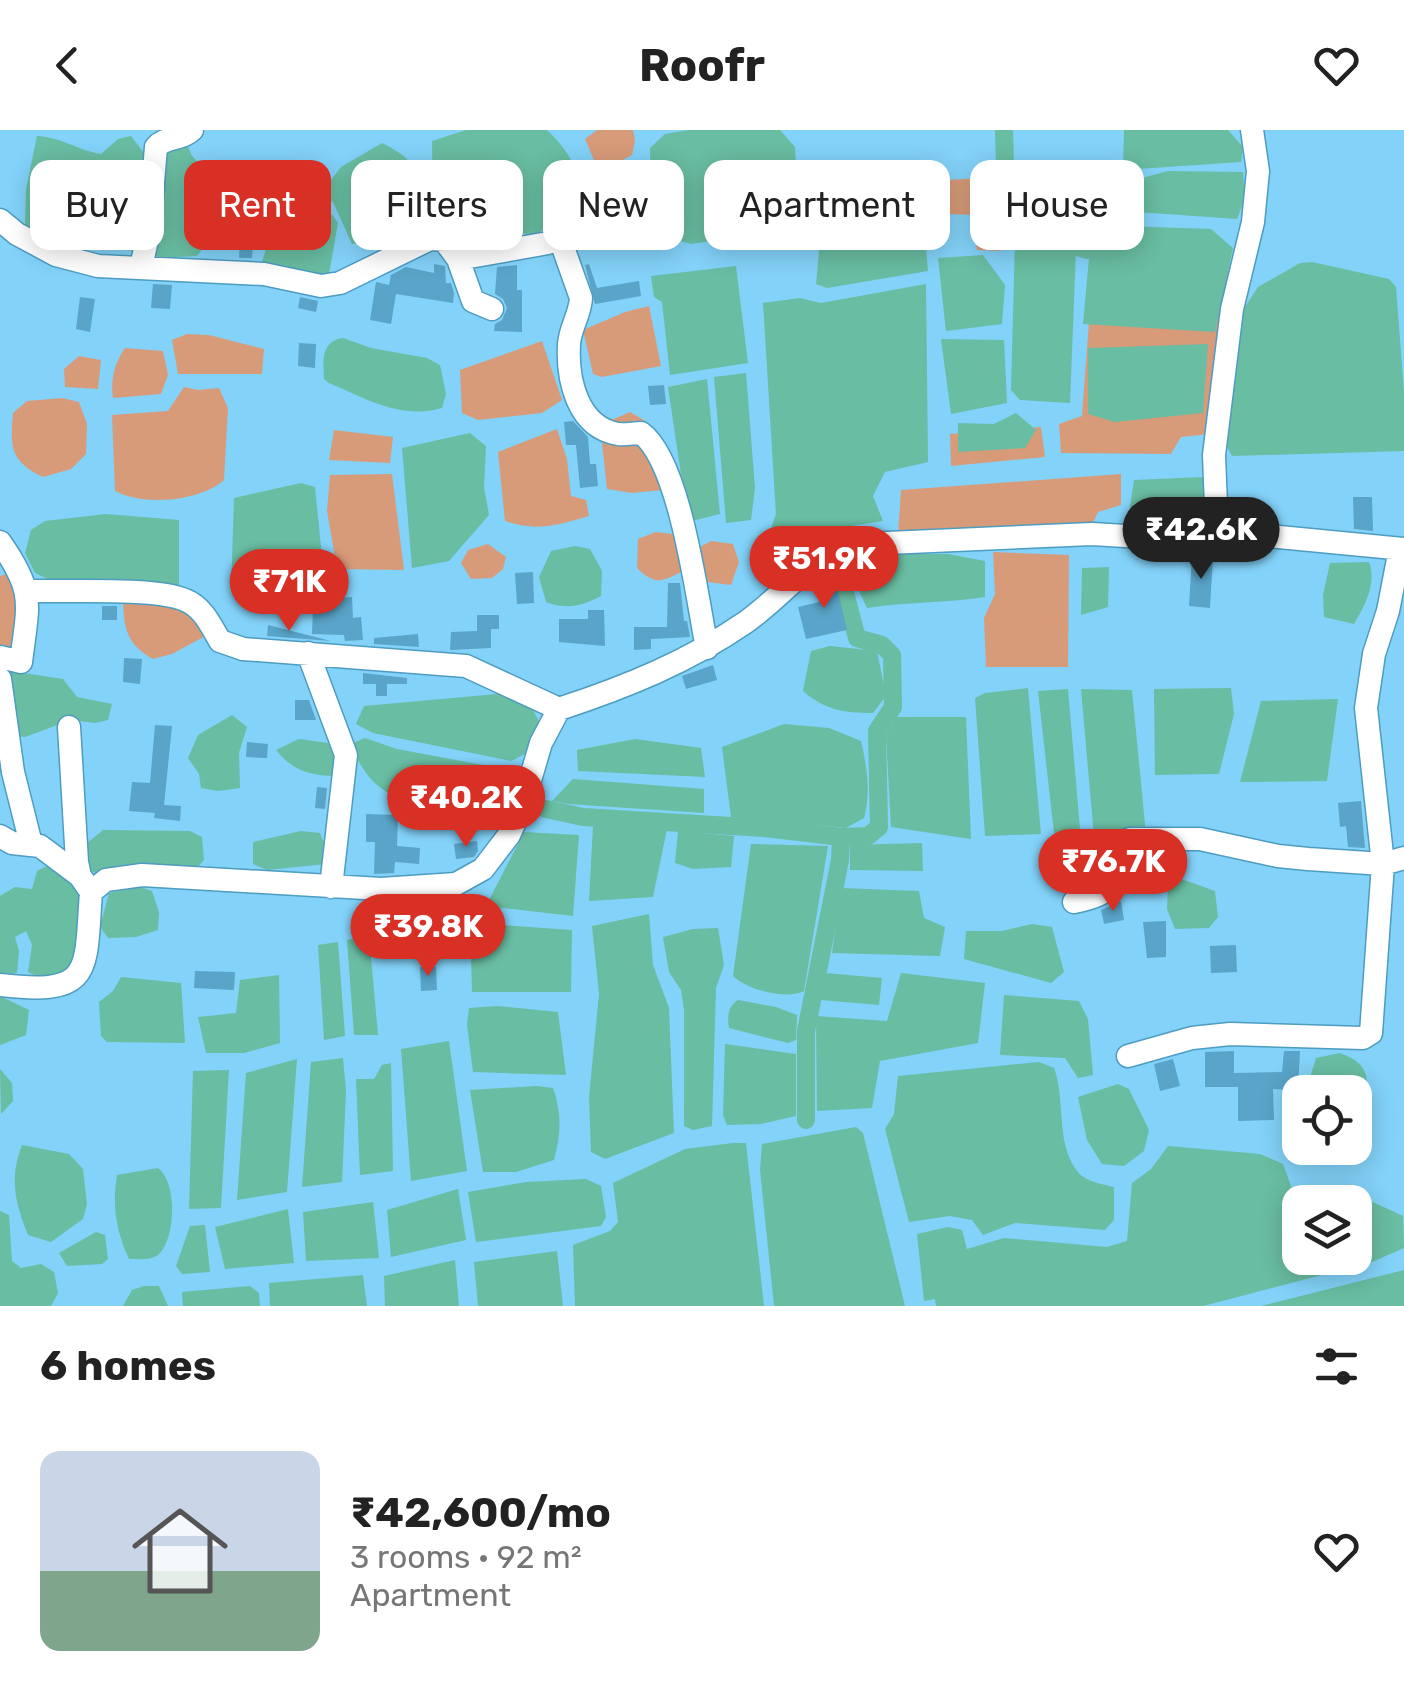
<!DOCTYPE html>
<html lang="en">
<head>
<meta charset="utf-8">
<style>
  body { margin:0; font-family:Rubik,sans-serif; background:#f6f6f6; color:#222; height:100vh; display:flex; flex-direction:column; font-size:38px; white-space:nowrap }
  * { box-sizing:border-box; margin:0 }
  p { font-size:32px; color:#767676 }
  .icon { flex:none; width:55px; height:55px; fill:none; stroke:currentColor; stroke-width:2; stroke-linecap:round; stroke-linejoin:round }
  .map { position:relative; height:1176px; overflow:hidden }
  .side { display:flex; flex-direction:column; background:#fff; flex:1 }
  .side>* { flex:none }
  .hud { position:absolute; left:30px; top:30px; width:1345px; height:90px; display:flex; gap:20px }
  .controls { position:absolute; left:1282px; top:945px; display:grid; gap:20px }
  .controls a { display:grid; place-items:center; width:90px; height:90px; border-radius:20px; background:#fff; box-shadow:0 5px 25px #0003; font-size:50px }
  .price { position:absolute; translate:-50% -85px; padding:0 22px; border-radius:35px; background:#d93025; color:#fff; font-size:32px; line-height:65px; filter:drop-shadow(0 2px 5px #0008) }
  .price::after { content:''; position:absolute; left:50%; top:60px; width:30px; height:22px; margin-left:-15px; background:inherit; clip-path:polygon(0 0,100% 0,50% 100%) }
  .price.selected { background:#222; color:#fff }
  ul { padding:0; list-style:none }
  li { display:flex; align-items:center; gap:30px; height:250px; padding:0 40px }
  li span { display:grid; place-items:center; flex:none; width:280px; height:200px; border-radius:20px; color:#555 }
  li>.icon { margin-inline-start:auto }
  span .icon { width:120px; height:120px; fill:#fffc; stroke-width:1 }
  li b { font-size:42px }
  h2 { display:flex; justify-content:space-between; align-items:center; height:120px; padding:0 40px; font-size:42px }
  .chip { padding:0 35px; border-radius:20px; background:#fff; box-shadow:0 5px 25px #0003; font-size:35px; line-height:90px }
  .chip.selected { background:#d93025; color:#fff }
  header { display:flex; justify-content:space-between; align-items:center; height:130px; padding:0 40px; background:#fff; font-size:45px; font-weight:700 }
  .map>svg:first-child { display:block }
</style>
</head>
<body>
<header><svg class="icon" aria-label="back" viewBox="0 0 24 24"><path d="M15 5l-7 7 7 7"/></svg>Roofr<svg class="icon" aria-label="heart" viewBox="0 0 24 24"><path d="M12 20l-8-8c-3-5 5-10 8-4 3-6 11-1 8 4z"/></svg></header>
<div class="map">
<svg width="1404" height="1176" viewBox="0 0 1404 1176">
  <rect width="100%" height="100%" fill="#83d2f9"/>
  <path fill="#d89b79" d="M597,0h36l2,11 -3,14 -17,9 -19,1 -11,-26z
    M997,47l4,74 -24,-1 -5,-35 -23,-1 -2,-34z
    M1017,50h31l3,47 -7,5 -24,-6z
    M1222,117l7,28 -19,159 -29,3 -10,17 -110,-1 -2,-29 23,-8 9,-121z
    M649,176l12,60 -59,11 -9,-3 -10,-44 42,-18z
    M187,204l22,1 55,14 -2,25h-84l-6,-34z
    M542,211l20,59 -20,13 -64,7 -16,-7 -2,-43z
    M125,218l38,3 5,24 -7,19 -48,4c-3,-18 2,-36 12,-50z
    M79,226l22,4 -3,29 -33,-2 -1,-18z
    M184,257l14,3 21,-2 9,20 -4,72c-25,22 -80,26 -109,11l-3,-76 56,-4z
    M62,268l17,4 8,22 -1,30 -15,15 -28,8c-33,-16 -33,-30 -30,-64l14,-12z
    M630,282l17,10 16,68 -31,3 -25,-4 -7,-64z
    M1041,297l4,30 -94,9 -1,-32z
    M557,299l10,30 4,37 15,4 3,16c-30,9 -53,16 -84,5l-7,-69z
    M334,300l59,7 -3,26 -61,-3z
    M392,344l12,96 -67,-1 -10,-58 3,-36z
    M1121,344v31l-23,7 -6,13 -194,9 3,-44z
    M656,402l16,2 11,16 -2,22c-19,10 -27,13 -44,-4l1,-29z
    M711,411l22,3 6,18 -8,23 -32,-4 -6,-30z
    M488,414l18,13 -3,12 -11,9 -21,1 -10,-16 7,-13z
    M993,422l76,3 -1,112h-82l-2,-49 11,-24z
    M10,443l20,66 -30,19v-82z
    M123,471l72,5 14,28 -37,20 -19,5c-26,-15 -29,-29 -30,-58z"/>
  <path fill="#69bda2" fill-rule="evenodd" d="M466,0h81c40,37 49,84 -13,104l-101,-4 -1,-89z
    M689,0h91l15,17 4,70 -19,14 -89,13 -31,-9 -9,-28 -1,-59 15,-14z
    M1124,0h104l15,17 -2,15 -118,8z
    M37,6c24,1 40,14 64,18l17,-15 13,-3 19,25 -5,69 -15,13 -58,8 -47,-25 1,-37z
    M187,13c6,20 11,21 31,20l24,23 28,-4 5,3 1,11 -9,19 -40,2 -30,39 -37,2 -10,-5 10,-105z
    M382,13c45,22 41,41 44,86l-6,6 -68,9 -19,-42 -16,-4 24,-31z
    M1168,41l75,1 2,26 -8,21 -115,-8 -2,-27z
    M862,55l2,42 60,-2 4,46 -101,17 -11,-4 9,-97z
    M314,72l11,3 13,18 -9,51 -15,7 -53,-16 17,-54z
    M1092,95l119,4 22,19 -18,84 -132,-8z
    M1015,109l61,11 -6,153 -50,-3 -9,-10z
    M983,125l22,30 -3,39 -56,7 -8,-73z
    M1312,132l77,17 7,8 8,105v59l-172,5 -7,-13 18,-133 15,-23 42,-24z
    M736,136l12,97 -78,12 -8,-73 -8,-5 -3,-21z
    M926,154l2,178 -43,10 -12,24 10,25 -75,12 -25,38 -25,-5 18,-52 -13,-211 37,-5 21,5z
    M343,208l28,10 56,10 13,7 6,29 -4,14c-41,12 -75,-9 -113,-25l-5,-4c-1,-18 -3,-38 19,-41z
    M941,209l63,1 3,63 -56,11z
    M1208,214l-5,69 -88,9 -27,-8v-66z
    M746,243l9,115 -4,32 -25,3 -12,-146z
    M707,249l13,135 -32,8 -20,-135z
    M1016,283l20,17 -11,18 -67,4v-29l36,1z
    M470,303l16,13 -2,41 5,28 -40,46 -37,7 -10,-120z
    M1203,347l8,7v35l-39,8h-42l-1,-14 5,-33z
    M301,353l14,4 9,89 -16,12 -77,4 3,-94z
    M106,384l73,6v65l-125,-3 -19,-9 -10,-20 6,-23 14,-9z
    M575,416l15,3 12,22 -1,25c-19,10 -34,14 -55,6l-7,-25 12,-26z
    M893,424h55l37,7v36c-40,6 -79,5 -118,11l-19,-40z
    M1369,432c8,21 -4,43 -15,62l-30,-7 -1,-22 7,-32z
    M1109,437l-1,40 -27,8 1,-47z
    M830,516l47,5 9,45 -13,17c-29,0 -48,-3 -70,-22l8,-40z
    M10,541l53,8 14,18 35,7 -4,16 -13,3 -24,-3 -46,17 -8,-1 -10,-54z
    M1028,558l13,146 -56,2 -10,-138 10,-5z
    M1231,558l3,26 -15,60 -64,1 -1,-86z
    M1068,559l12,140 -26,4 -16,-142z
    M1081,559l51,1 14,145 -52,2z
    M508,563l18,5 13,23 -14,33 -14,7 -138,-28 -17,-9 8,-18z
    M1338,569l-11,82 -87,1 21,-81z
    M232,585l15,12 -8,26 1,35 -22,3 -17,-3 -2,-14 -11,-16 10,-23z
    M897,587h69l5,122 -80,-12 -5,-93z
    M784,594l45,4 32,13c6,26 10,51 3,77l-18,10 -115,-11 -9,-70z
    M365,608l32,11 118,22 -3,23 -7,16c-47,5 -90,6 -129,-26 -11,-9 -19,-27 -28,-39z
    M299,609l29,4 10,18 1,15c-28,0 -45,-4 -63,-26z
    M635,609l66,9 4,29 -127,-6 -1,-21z
    M573,649l131,10v24l-136,-9 -16,-3z
    M593,695l74,4 -14,68 -64,4z
    M103,700l87,1 12,6 2,23 -9,10 -95,4 -16,-5 2,-25z
    M301,701l19,2 9,23 -3,8 -59,6 -14,-6v-22z
    M678,701l56,5 -3,31 -38,2 -18,-6z
    M524,702l55,3 -6,81 -87,-10z
    M922,713l1,28 -73,-1v-25z
    M751,714l77,2 -24,145c-17,9 -57,-1 -71,-15z
    M1111,723l7,11 -27,31 -25,4 -8,-39z
    M51,734l29,28 -5,79c-16,9 -31,10 -47,1l4,-27 -6,-14 -11,6 4,14 -2,22 -17,3v-80l15,-9 17,2 5,-18z
    M1176,747l39,14 3,26 -9,11 -34,1 -8,-20 1,-27z
    M140,757l12,4 7,21 -1,18 -22,7 -28,1 -8,-11 9,-34z
    M841,758l78,3 5,27 21,9 -5,29 -108,-3z
    M649,784l4,51 16,43 5,125 -69,26 -14,-7 -2,-55 10,-103 -7,-68z
    M470,793l102,7 -1,62h-99z
    M1032,794l20,3 12,45 -13,11 -87,-24 2,-28h36z
    M718,798l6,37 -8,23 -4,138 -19,4 -9,-4v-116l-3,-20 -12,-18 -6,-35 30,-8z
    M369,805l9,100h-24l-7,-95z
    M338,812l7,94 -21,4 -6,-95z
    M826,843l56,5 -3,27 -59,-5z
    M901,843l84,10 -7,60 -98,18 -8,47 -55,3 -1,-95 71,5z
    M279,845l1,68 -36,10h-38l-8,-36 38,-4 4,-33z
    M121,847l60,6 4,60 -78,-1 -6,-6 -2,-34 14,-11z
    M1004,865l75,6 9,18 5,56 -15,3 -13,-20 -65,-3z
    M0,866l29,14 -3,25 -26,10z
    M738,870l38,7 21,8 -1,25 -8,3 -59,-15c-2,-11 -1,-22 9,-28z
    M497,876l61,6 8,63 -93,-3 -6,-47 2,-17z
    M449,911l18,130 -56,10 -10,-132z
    M725,914l71,10v62l-35,8 -34,1 -4,-10z
    M1340,923c24,9 30,19 26,45l-11,9v-15h-44l-2,-11 7,-23z
    M343,928l3,33 -4,91 -40,5 9,-125z
    M297,929l-10,133 -50,8 9,-127z
    M1039,932l15,6c12,31 1,74 23,103 8,11 25,13 37,16v33l-9,10 -90,-7 -32,12 -11,-15 -22,-4 -41,6 -24,-93 9,-15 4,-38z
    M391,933l2,108 -33,4 -4,-96h18l8,-14z
    M0,939l12,14 1,18 -12,13z
    M229,940l-8,138 -32,1 4,-138z
    M1118,954l11,5 20,41 -5,21 -20,15 -22,-2 -15,-24 -9,-43z
    M536,956l17,2c9,26 8,46 1,72l-38,12h-33l-13,-82z
    M856,997l7,6 42,173h-131l-14,-136 2,-26z
    M733,1013h13l18,163h-189l-2,-61 37,-14 8,-9 -5,-39 72,-34z
    M22,1015l47,9 14,15 4,35 -4,15 -32,23 -23,-7c-13,-32 -19,-57 -6,-90z
    M1168,1016l92,8 23,10 12,33 65,-1 43,20 1,32 -32,14 -169,44h-267l-1,-7 -11,2 -7,-67 31,-7 14,3 5,19 37,-11 103,9 20,-6 5,-58 19,-14zM1300,1072h55v56h-55z
    M158,1038c19,14 18,67 2,85 -7,8 -21,6 -31,6 -13,-29 -17,-52 -12,-84z
    M586,1049l15,7 5,31 -5,9 -125,16 -8,-50 58,-10z
    M458,1059l8,51 -75,17 -4,-47z
    M373,1072l6,56 -73,3 -3,-49z
    M288,1079l6,54 -69,6 -10,-42z
    M0,1081l9,4 3,46 9,7 20,-4 13,8 4,21 -7,13h-51z
    M205,1095l5,47 -28,2 -6,-8 14,-40z
    M96,1102l9,3 3,24 -6,5 -35,2 -8,-13z
    M557,1121l6,55h-85l-4,-44z
    M455,1130l4,46h-74l-1,-30z
    M1404,1140v36h-143z
    M363,1145l4,31h-97l-1,-23z
    M144,1156h15l9,20h-45l9,-16z
    M250,1156l9,7 1,13h-77l-1,-14z"/>
  <g fill="none" stroke-linecap="round" stroke-linejoin="round">
    <path stroke="#69bda2" stroke-width="18" d="M1004,0l2,70 7,35 48,7 26,8
      M546,679l37,8 182,11 76,9 27,-1 11,-9 -2,-96 16,-24 -1,-52 -10,-10 -25,-7 -18,-68
      M806,990v-89l34,-171 1,-23"/>
  </g>
  <path fill="#59a4c8" d="M240,111l13,1 -1,16h-13z
    M434,134l11,2 1,17h5l3,10 -1,10 -57,-9 -5,30 -21,-4 6,-38 13,3 2,-10 15,-8 28,6z
    M589,134l8,24 42,-7 2,15 -46,8 -10,-39z
    M517,135v25h5v42l-28,-1 1,-7 7,-4 5,-12 -4,-9 -8,-5 2,-27z
    M153,154l19,1 -2,24 -19,-1z
    M80,167l15,2 -5,33 -14,-3z
    M300,167l18,4 -2,11 -18,-4z
    M299,213l17,1 -1,24 -17,-2z
    M664,255l2,19 -16,1 -2,-19z
    M573,291l15,16 2,27h6l2,22 -18,2 -4,-43h-10l-2,-23z
    M1353,367h19l1,34 -19,-2z
    M1192,425l21,2 -3,51 -21,-2z
    M533,442l1,31 -17,1 -2,-31z
    M834,445l13,55 -41,9 -8,-32 21,-5 -5,-19z
    M668,453h12l4,38h3l3,16 -39,2v10l-17,1v-23h33z
    M335,462v6l17,-1 1,21 8,-1 2,23 -18,1 -1,-6 -32,-1 1,-27h-4l-1,-14z
    M102,476h15v14h-15z
    M588,480h16l1,36 -46,-4v-23h29z
    M477,485h22v14h-8v19l-41,2 1,-18 26,-1z
    M268,495l63,16 -64,-5z
    M418,504l1,13 -45,-3v-6z
    M124,528l18,1 -2,25 -17,-2z
    M713,535l4,15 -31,9 -4,-13z
    M363,543l44,5v6h-20v12h-11v-12h-13z
    M295,570h14l7,20h-21z
    M155,595l17,1 -8,79 17,1 -1,15 -26,-3 1,-5 -26,-2 3,-29 18,1z
    M247,612l21,2 -1,14 -21,-1z
    M317,657l10,1 -2,21 -10,-1z
    M1361,671l4,47 -17,-1 -2,-21 -6,1 -2,-24z
    M366,684l32,1 -1,31 23,2 -1,16 -24,-2 -1,11 -20,1 1,-32h-9z
    M477,711l1,10 -4,6 -18,2 -2,-15z
    M1162,730l2,22 -19,2 -2,-21z
    M1121,771l3,19 -20,4 -3,-14z
    M1166,791v36l-19,1 -4,-36z
    M1236,815l1,27 -26,1 -1,-27z
    M420,837h16l1,23 -16,1z
    M195,841l40,1 -1,18 -40,-2z
    M1234,921v22l48,-1 2,-21h16l-2,39 -25,-1 1,31 -36,1v-34h-33v-35z
    M1173,929l7,27 -20,5 -6,-27z"/>
  <g fill="none" stroke-linecap="round" stroke-linejoin="round">
    <g stroke="#4d9cc1" stroke-width="25">
      <path id="minor" d="M0,90l17,14 39,21 42,11 166,8 57,12 19,-3 90,-44 14,1 14,19 15,42 19,8
        M559,106l22,62c-1,17 -11,30 -12,46 -2,35 8,83 49,90 7,1 16,-1 23,-1 39,28 56,165 66,215
        M458,129l90,-16c39,-22 15,-47 75,-44l9,-7
        M141,137l8,-36 7,-84c10,-11 26,-7 36,-17
        M1217,401l-3,-76 18,-146 21,-87 5,-51 -6,-41
        M0,412c36,51 28,62 21,120l-21,-5
        M27,461c36,1 130,-4 158,9 18,7 26,26 35,41l23,8 223,17 93,43
        M308,523l38,102 -15,132
        M0,549l13,93 18,72
        M69,597l8,135 3,14 11,16
        M0,706l12,7 28,3 40,30
        M1074,772c44,-9 43,-21 48,-60l8,-3h70l78,17 30,3 75,5 21,-6
        M0,855c94,11 85,-13 91,-93l15,-12 36,-5 239,14 75,-5 27,-15 26,-34 14,-31 18,-61 18,-34c67,-22 129,-47 187,-87 34,-24 60,-58 96,-77l250,-11 50,3 75,-6 187,18
        M1128,926l64,-18 38,-4 133,4 8,-5 12,-169 -17,-156 8,-54 14,-43 12,-62"/>
    </g>
    <use href="#minor" stroke="#fff" stroke-width="22"/>
  </g>
</svg>
<div class="controls">
<a><svg class="icon" aria-label="locate" viewBox="0 0 24 24"><circle cx="12" cy="12" r="6"/><path d="M12 2v4M12 18v4M2 12h4M18 12h4"/></svg></a>
<a><svg class="icon" aria-label="layers" viewBox="0 0 24 24"><path d="M12 4l9 5-9 5-9-5zM3 14l9 5 9-5"/></svg></a>
</div>
<b class="price selected" style="left:1201px;top:452px">₹42.6K</b>
<b class="price" style="left:824px;top:481px">₹51.9K</b>
<b class="price" style="left:289px;top:504px">₹71K</b>
<b class="price" style="left:466px;top:720px">₹40.2K</b>
<b class="price" style="left:1113px;top:784px">₹76.7K</b>
<b class="price" style="left:428px;top:849px">₹39.8K</b>
<div class="hud">
<a class="chip">Buy</a>
<a class="chip selected">Rent</a>
<a class="chip">Filters</a>
<a class="chip">New</a>
<a class="chip">Apartment</a>
<a class="chip">House</a>
</div>
</div>
<section class="side">
<h2>6 homes<svg class="icon" aria-label="filters" viewBox="0 0 24 24"><path d="M4 7h16M4 17h16"/><circle cx="9" cy="7" r="2"/><circle cx="15" cy="17" r="2"/></svg></h2>
<ul>
<li><span style="background:linear-gradient(#c9d6e8 60%,#7fa58c 0)"><svg class="icon" aria-label="home" viewBox="0 0 24 24"><path d="M3 11l9-7 9 7M6 9v11h12V9"/></svg></span><div><b>₹42,600/mo</b><p>3 rooms · 92 m²</p><p>Apartment</p></div><svg class="icon" aria-label="heart" viewBox="0 0 24 24"><path d="M12 20l-8-8c-3-5 5-10 8-4 3-6 11-1 8 4z"/></svg></li>
</ul>
</section>
</body>
</html>
